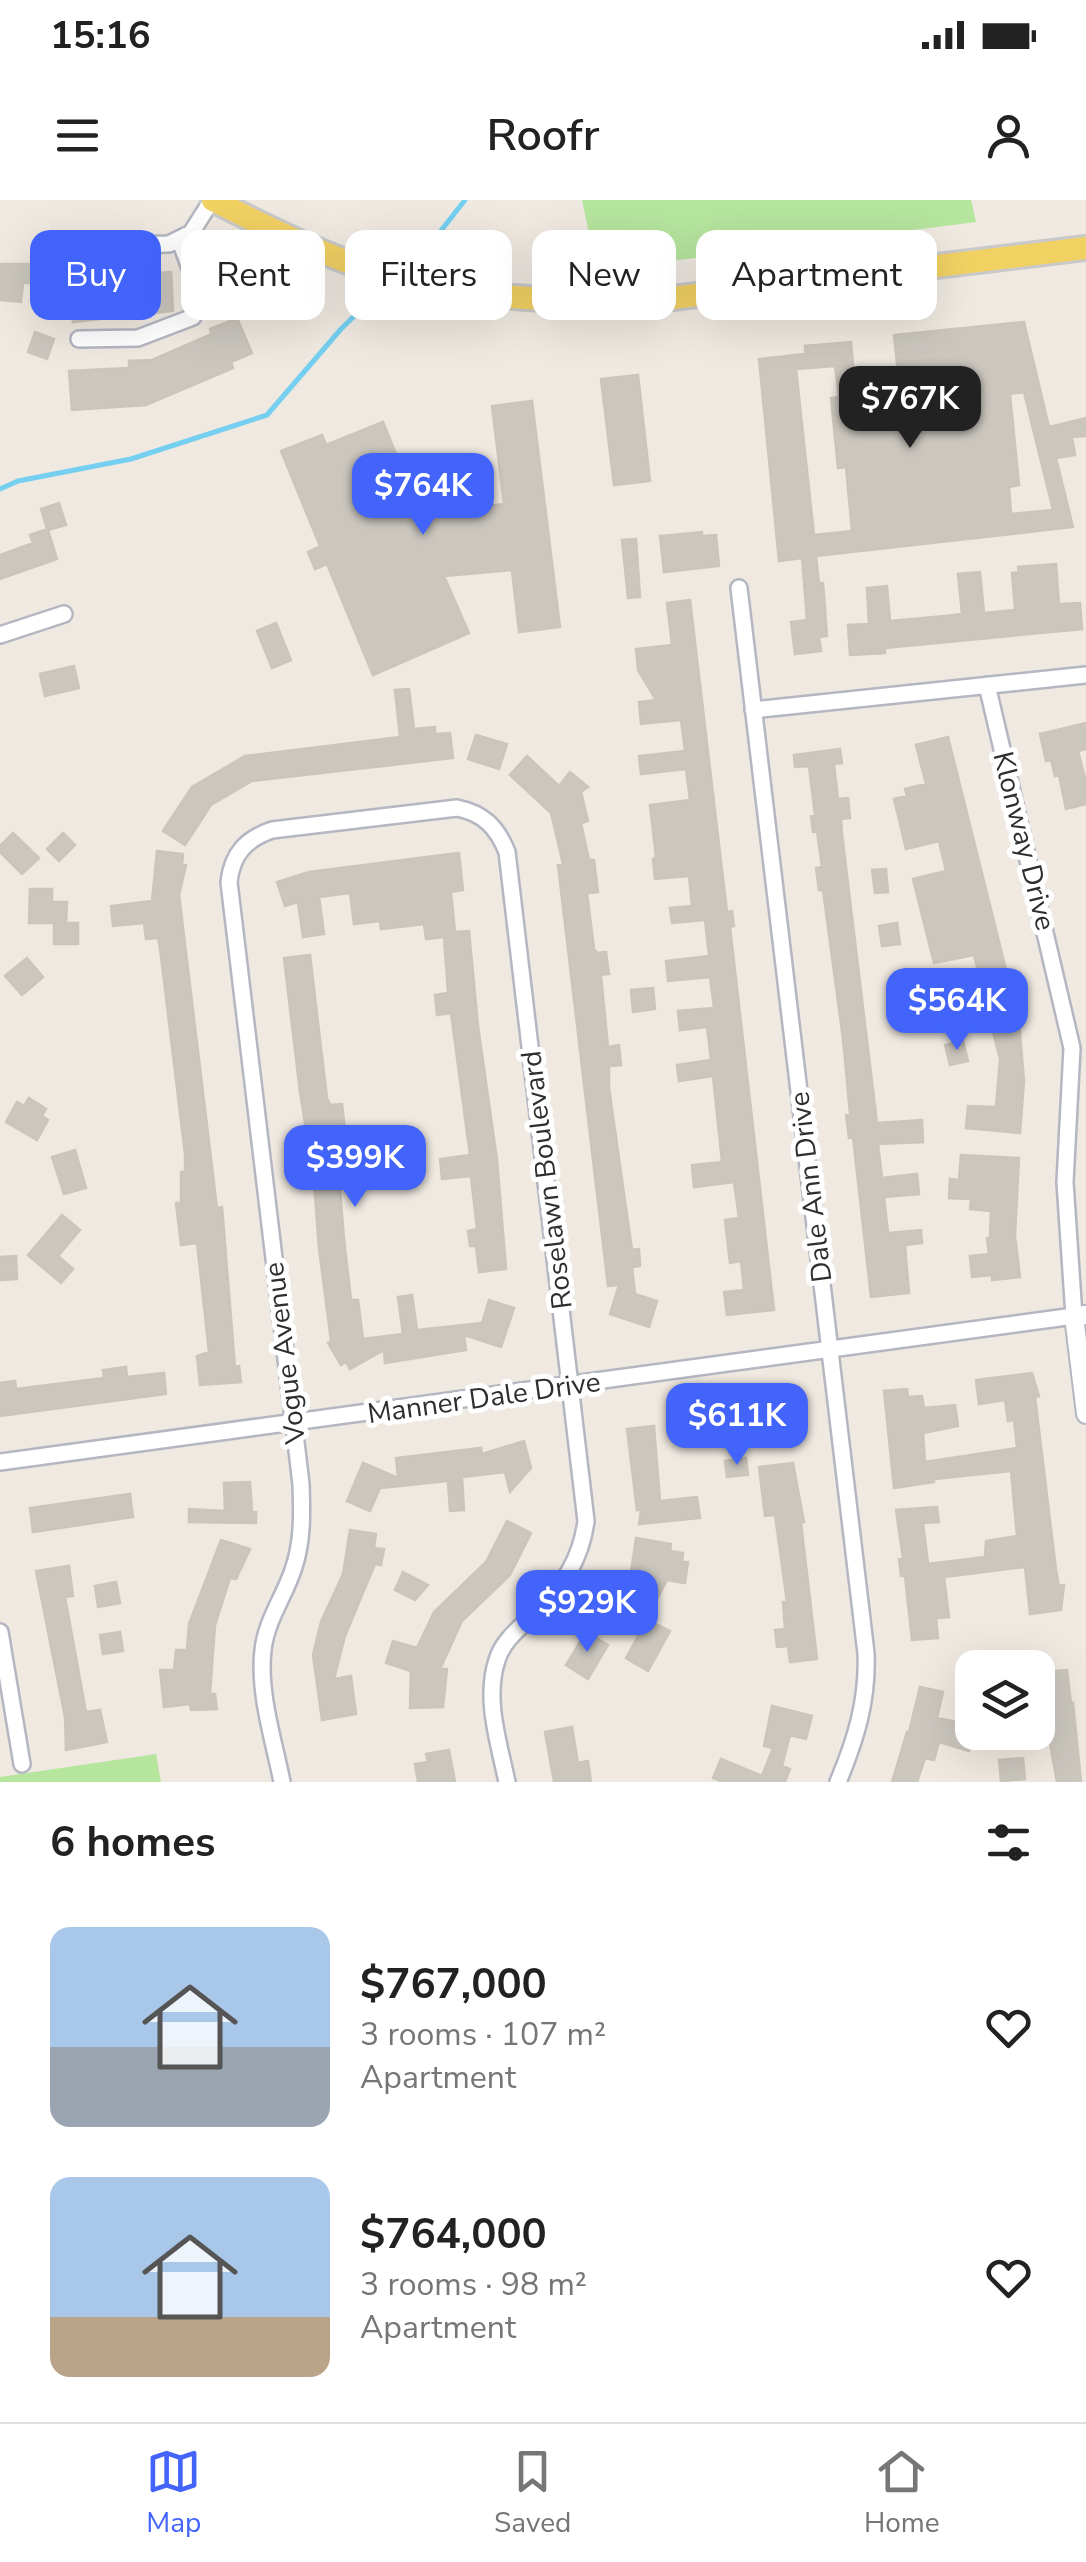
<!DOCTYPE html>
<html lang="en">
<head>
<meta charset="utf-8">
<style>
  body { margin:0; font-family:"Nunito Sans",sans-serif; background:#f6f6f6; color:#222; height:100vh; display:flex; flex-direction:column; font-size:38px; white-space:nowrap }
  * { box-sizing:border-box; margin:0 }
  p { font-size:32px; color:#767676 }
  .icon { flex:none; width:55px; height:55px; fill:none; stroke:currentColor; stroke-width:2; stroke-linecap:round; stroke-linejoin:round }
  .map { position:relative; height:1582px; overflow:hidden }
  .side { display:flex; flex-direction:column; background:#fff; flex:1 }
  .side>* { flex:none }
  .banner { position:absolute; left:30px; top:30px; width:1028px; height:90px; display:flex; gap:20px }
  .fabs { position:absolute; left:955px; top:1450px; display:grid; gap:20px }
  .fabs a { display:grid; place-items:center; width:100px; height:100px; border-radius:20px; background:#fff; box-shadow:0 10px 40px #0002; font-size:50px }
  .price { position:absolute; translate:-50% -85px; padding:0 22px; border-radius:20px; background:#4264fb; color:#fff; font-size:32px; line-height:65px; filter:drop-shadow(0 2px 5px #0008) }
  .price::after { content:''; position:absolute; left:50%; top:60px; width:30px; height:22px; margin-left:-15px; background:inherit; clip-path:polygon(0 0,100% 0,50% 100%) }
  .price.on { background:#222; color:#fff }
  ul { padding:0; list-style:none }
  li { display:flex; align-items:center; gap:30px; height:250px; padding:0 50px }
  li span { display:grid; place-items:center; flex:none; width:280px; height:200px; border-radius:20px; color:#555 }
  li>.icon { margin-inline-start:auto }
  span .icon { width:120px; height:120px; fill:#fffc; stroke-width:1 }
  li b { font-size:42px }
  h2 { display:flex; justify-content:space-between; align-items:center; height:120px; padding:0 50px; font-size:42px }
  .tag { padding:0 35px; border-radius:20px; background:#fff; box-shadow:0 10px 40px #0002; font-size:35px; line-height:90px }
  .tag.on { background:#4264fb; color:#fff }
  .status { display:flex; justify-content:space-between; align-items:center; height:70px; padding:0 50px; background:#fff; direction:ltr }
  .status svg { height:28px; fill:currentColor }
  header { display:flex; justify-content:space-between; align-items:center; height:130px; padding:0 50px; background:#fff; font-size:45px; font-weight:600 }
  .tabs { display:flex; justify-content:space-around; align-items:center; height:140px; border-top:2px solid #e0e0e0; background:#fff; font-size:28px; color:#767676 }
  .tabs a { display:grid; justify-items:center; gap:5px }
  .tabs .on { color:#4264fb }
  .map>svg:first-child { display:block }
</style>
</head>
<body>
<div class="status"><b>15:16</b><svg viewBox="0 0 49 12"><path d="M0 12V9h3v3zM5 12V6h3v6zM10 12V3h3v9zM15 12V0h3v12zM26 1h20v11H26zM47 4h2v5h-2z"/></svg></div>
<header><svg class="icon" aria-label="menu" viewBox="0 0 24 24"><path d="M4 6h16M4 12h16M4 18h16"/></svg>Roofr<svg class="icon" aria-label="person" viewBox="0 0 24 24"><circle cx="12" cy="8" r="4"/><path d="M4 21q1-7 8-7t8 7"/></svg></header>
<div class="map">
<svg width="1086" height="1582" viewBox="0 0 1086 1582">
  <rect width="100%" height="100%" fill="#efe9e1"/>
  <path fill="#b6e59e" d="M582,0h389l5,22 -297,38 -88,-17z
    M156,1554l5,28h-161v-5z"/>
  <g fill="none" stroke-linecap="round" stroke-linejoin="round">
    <path stroke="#75cff0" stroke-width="5" d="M400,72l36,-35 29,-37
      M0,289l18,-8 113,-22 136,-44 74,-86 47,-46"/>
  </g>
  <path fill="#cbc7bf" stroke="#cbc5ba" stroke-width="2.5" fill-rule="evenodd" d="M0,64h51l-1,19h-27l-2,19 -21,-2z
    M171,72l2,39 -100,11 -3,-44z
    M237,118l15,35 -21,9 2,6 -87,37 -74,5 -3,-39 60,-3v-7l23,-1 60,-26 -2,-5z
    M1024,122l25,105 37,-9v18l-14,1 3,18 -19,3 17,69 -257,29 3,27h4l4,53 -8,1 2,14 -26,3 -4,-32 16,-2 -5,-62 -23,3 -20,-202 46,-5v-8l46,-4 4,45 44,-5 -5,-47zM835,166l4,31 -8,1 7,70 8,-1 6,64 -38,4 -18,-166zM1024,192l29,118 -42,4 -2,-27 10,-2 -9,-91z
    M35,132l19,7 -7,20 -19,-7z
    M638,175l12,106 -36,4 -13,-106z
    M532,201l28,226 -41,5 -7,-62 -68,6 25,57 -96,42 -46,-111 -12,5 -7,-17 12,-6 -39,-95 41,-16 4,10 57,-23 37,92 36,-4 -2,-14 16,-2 2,14 32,-4 -12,-98z
    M59,303l7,22 -18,5 9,29 -57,20v-24l33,-12 -3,-8 17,-6 -6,-20z
    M702,332v4l14,-1 3,31 -55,6 -4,-36z
    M636,339l4,58 -12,1 -6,-58z
    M1056,364l3,40 21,-1 2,26 -197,19v5l-35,2 -2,-30 21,-1 -2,-36 20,-2 3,35 55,-5 17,-2 -4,-40 22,-2 4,41 31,-3 -3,-37 7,-1 -1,-5z
    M690,400l37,312 5,-1 2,15 -4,1 44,383 -47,5 -3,-23 20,-2 -3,-29 -11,2 -5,-43 14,-2 -5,-36 -40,5 -2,-22 30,-3 -9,-86 -34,5 -2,-16 34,-5 -4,-33 -27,3 -2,-19 36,-3 -4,-31 -42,4 -2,-20 43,-5 -4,-36 -33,3 -2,-15 22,-2 -3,-30 -34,3 -2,-20 3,-2 -6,-52 40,-5 -4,-31 -45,5 -2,-18 46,-5 -4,-31 -40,4 -2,-22 17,-2 -18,-30 -2,-21 36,-4 -5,-42z
    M276,423l15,37 -19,8 -15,-37z
    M74,466l5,22 -34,8 -5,-22z
    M409,489l5,40 21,-2v7l15,-1 3,25 -201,23 -41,24 -26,40 -22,-14 29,-44 53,-31 155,-19 -5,-47z
    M1086,523v26l-8,2 8,31v22l-20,5 -7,-34 -4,1 -4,-16 -5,1 -6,-27z
    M476,535l31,9 -8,25 -31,-10z
    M948,537l71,285 5,59 -4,52 -54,-5 2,-22 28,1 4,-48 -14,-54 -40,10 -5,-22 40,-10 -7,-28 -40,8 -21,-84 33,-8 -7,-30 -33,8 -12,-50 13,-3 -2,-7 21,-5 -10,-39z
    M840,549l2,14 -8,1 4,35 10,-1 2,20 -9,1 1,15 35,289 45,-3 1,22 -45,2 4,34 35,-4 2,20 -35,3 4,36 33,-3 1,13 -17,2 4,48 -38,4 -18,-160 -4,1 -3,-23 4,-1 -7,-75 -20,-149h-4l-3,-22 6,-1 -5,-36 -4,1 -2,-16 4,-1 -6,-49 -14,1 -1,-12z
    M527,556l32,30 11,-14 18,15 -7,5 7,29 -7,2 8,37h5l4,32 -11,1 7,56 3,4 9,-1 3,22 -8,1 7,72 11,-2 2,20 -12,1v22l23,162 7,-1 1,17 -8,1 3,27 22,7 -8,26 -39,-13 9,-29 -11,1 -50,-421 5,-1 -12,-51 -41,-38z
    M13,633l26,25 -17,16 -22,-22v-6z
    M63,633l12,12 -16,16 -12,-12z
    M157,651l26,3 -1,11h4l-7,30 38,313 5,-1 13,160 4,-1 2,16 -41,3 -3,-29 12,-4 -12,-109 -16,2 -5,-42h5v-31h4v-18l-25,-206 -2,-10 -12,1 -2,-16 -31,3 -2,-20 41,-5z
    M459,653l4,37 -12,2 4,40 14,-1 9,95 19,134 9,109 -27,3 -3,-26h-6l-2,-15 9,-2 -6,-53 -29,3 -2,-20 30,-4 -19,-142 -14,2 -2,-20 13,-2 -4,-56 -18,2 -2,-15 -43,5 -1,-8 -26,3 -4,-31 -31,4 5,37 -21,3 -5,-35 -13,4 -8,-24 32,-10z
    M886,669l2,23 -13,1 -3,-23z
    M30,689h22v13h15l-1,21h12v21h-24v-21h-25z
    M897,723l3,21 -18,2 -3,-20z
    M310,755l17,143 3,7 12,-1 4,35 -10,1 8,99 7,61h7l5,39 40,-5 -5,-37 14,-2 5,35 65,-7 7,-23 25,8 -13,39 -37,-12 2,15 -81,13 -1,-13 -34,19 -4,-7 -5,3 -13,-22 3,-2 -12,-93 -8,-106h-3l-8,-50 -16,-134z
    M27,758l16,19 -21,18 -17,-19z
    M653,788l2,21 -22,3 -2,-22z
    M963,841l5,20 -18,4 -5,-20z
    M29,898l17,11 -4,7 6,4 -11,20 -31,-18 11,-20 7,4z
    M75,950l11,38 -22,6 -12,-37z
    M961,955l58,3 -4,78 5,41 -28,3v-5l-20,2 -2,-21 19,-2 -2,-16 3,-1 1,-26 -21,-2 1,-10 -22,-1 1,-19 9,1z
    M62,1015l18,15 -22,26 15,13 -12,14 -33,-28z
    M16,1056l1,23 -17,1v-23z
    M126,1167l1,10 37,-4 2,21 -166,22v-33l15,-2 1,8 88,-11 -1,-8z
    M1032,1173l7,23 -4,1 21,173 3,16 5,-1 -3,25 -31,4 -5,-47 -81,10 5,40 -13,1 2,20 -26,2 -7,-64h-4l-2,-17 4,-1 -7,-48 41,-3 2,15 -16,1 5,41 57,-7 1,-16 31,-5 -6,-65 -77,8v3l-40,6 -10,-97 23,-2 1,8 14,-1 2,12 31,-3 3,21 -35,7 2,29 92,-14 -3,-28 -6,1 -3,-21 -26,4 -3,-24z
    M654,1226l6,75 37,-4 3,21 -61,6 2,-14h-4l-10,-81z
    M524,1241l7,27 -21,24 -5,-20 -43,5 2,33 -14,1 -2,-30 -68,7 -10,23 -23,-10 16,-38 35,15 -2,-20 85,-10 1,6z
    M746,1258l2,17 -21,2 -2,-16z
    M793,1263l11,59 -3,1 16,136 -27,3 -2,-16 -11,1 -2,-17 10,-1 -2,-27h4l-12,-87 -10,1 -6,-49z
    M250,1282l2,30h4v11l-67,-1v-13l36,2 -1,-28z
    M130,1294l3,23 -100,15 -3,-24z
    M507,1321l24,12 -21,42 -48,46 -22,48h7l-4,38 -33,1 1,-37 -25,-8 7,-22 24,7 17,-36 52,-50z
    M350,1330l26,4 -2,14 10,1 -3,16 -6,-1 -30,72 -11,43 17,-3 5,38 -34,6 -9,-65 8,-33 22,-48z
    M636,1338l35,6 -1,7 13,2 -1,9h6l-3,21 -18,-3 -22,42 -31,-16 17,-34z
    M221,1340l29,9 -14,30 -6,-1 -15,47 -5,69h5l2,15 -26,1 -1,-6 -26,3 -4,-37h14l2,-20h11l2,-26z
    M69,1366l4,30 -8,1 21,115 14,-2 7,32 -41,8 -1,-33 -29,-146z
    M403,1372l25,13 -13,15 -20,-10z
    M116,1382l4,21 -22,4 -3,-21z
    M647,1420l23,11 -22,40 -22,-13z
    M120,1432l3,19 -20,3 -3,-19z
    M586,1432l22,13 -20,34 -22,-14z
    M1067,1470l4,34 2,-1 8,79h-24l-11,-61 -5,-49z
    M920,1487l23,5 -6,26 35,7v7h3l-6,19 -30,-9 -5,18 -9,-2 -8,24h-25l15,-50h2z
    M772,1506l40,10 -6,23 -16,-4 -8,31 8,3 -5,13h-62l-10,-4 8,-19 41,17 11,-28 -9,-2z
    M572,1527l6,36 10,-2 3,21h-37l-9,-50z
    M449,1550l6,32h-37l-3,-18 13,-2 -2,-8z
    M1023,1558l2,21 -24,2 -2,-21z"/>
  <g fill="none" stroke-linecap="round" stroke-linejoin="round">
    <g stroke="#b4b7c1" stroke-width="20">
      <path id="minor" d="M70,46l99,-2 22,-11 21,-33
        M79,139l59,-1 55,-21 7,-22 -20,-54
        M739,388l127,1065c2,47 -10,86 -28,129
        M0,435l64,-21
        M753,510l333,-35
        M0,1262l1074,-146 -9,-134 7,-134 -85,-363
        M0,1432l22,132
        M282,1582c-8,-41 -24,-89 -19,-132 3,-29 21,-53 30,-80 10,-28 9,-57 8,-86l-72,-602c3,-28 17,-43 43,-52l185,-22c26,5 40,19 50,44l79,669c-5,38 -23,66 -51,92 -14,14 -32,27 -38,47 -13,39 2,83 10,122"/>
    </g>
    <g stroke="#b4b7c1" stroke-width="22">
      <path id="tertiary" d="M1086,1115l-12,1 12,98"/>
    </g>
    <g stroke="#c9c9c9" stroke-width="28">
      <path id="primary" d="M213,0c43,22 87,44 132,61 100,39 213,42 319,38l422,-51"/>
    </g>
    <use href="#minor" stroke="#fff" stroke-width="15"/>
    <use href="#tertiary" stroke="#fff" stroke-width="18"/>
    <use href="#primary" stroke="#f2d163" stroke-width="22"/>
  </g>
  <g text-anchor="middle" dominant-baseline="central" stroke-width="10" stroke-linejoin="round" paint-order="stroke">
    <g font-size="28" fill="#2e2e2e" stroke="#fff">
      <text transform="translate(1024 641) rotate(76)">Klonway Drive</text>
      <text transform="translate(547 980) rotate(-97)">Roselawn Boulevard</text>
      <text transform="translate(811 987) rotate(-97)">Dale Ann Drive</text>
      <text transform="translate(285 1153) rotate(-97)">Vogue Avenue</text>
      <text transform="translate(484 1198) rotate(-8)">Manner Dale Drive</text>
    </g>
  </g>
</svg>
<div class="fabs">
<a><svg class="icon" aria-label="layers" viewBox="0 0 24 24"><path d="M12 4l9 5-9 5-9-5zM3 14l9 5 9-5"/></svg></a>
</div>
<b class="price on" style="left:910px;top:251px">$767K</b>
<b class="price" style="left:423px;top:338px">$764K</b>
<b class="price" style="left:957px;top:853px">$564K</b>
<b class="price" style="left:355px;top:1010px">$399K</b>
<b class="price" style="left:737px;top:1268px">$611K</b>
<b class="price" style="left:587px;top:1455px">$929K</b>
<div class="banner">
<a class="tag on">Buy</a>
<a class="tag">Rent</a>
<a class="tag">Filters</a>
<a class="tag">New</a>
<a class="tag">Apartment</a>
</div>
</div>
<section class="side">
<h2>6 homes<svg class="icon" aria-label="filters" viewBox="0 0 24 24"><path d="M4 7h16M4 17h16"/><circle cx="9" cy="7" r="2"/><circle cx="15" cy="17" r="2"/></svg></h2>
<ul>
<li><span style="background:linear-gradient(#a9c7e8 60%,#9aa5b1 0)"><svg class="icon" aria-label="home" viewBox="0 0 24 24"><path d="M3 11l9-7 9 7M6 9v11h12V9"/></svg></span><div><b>$767,000</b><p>3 rooms · 107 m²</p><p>Apartment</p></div><svg class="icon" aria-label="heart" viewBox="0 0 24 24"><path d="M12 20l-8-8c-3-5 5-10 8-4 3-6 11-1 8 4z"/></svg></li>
<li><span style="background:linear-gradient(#a9c7e8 70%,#b9a48a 0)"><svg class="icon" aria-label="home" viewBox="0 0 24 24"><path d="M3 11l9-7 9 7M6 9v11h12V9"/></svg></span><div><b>$764,000</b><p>3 rooms · 98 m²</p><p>Apartment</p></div><svg class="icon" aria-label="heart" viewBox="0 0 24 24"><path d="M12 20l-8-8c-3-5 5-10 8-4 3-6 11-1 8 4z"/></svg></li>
</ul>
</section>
<nav class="tabs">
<a class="on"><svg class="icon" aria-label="map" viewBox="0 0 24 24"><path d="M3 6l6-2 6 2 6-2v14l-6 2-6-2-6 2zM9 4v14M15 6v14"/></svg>Map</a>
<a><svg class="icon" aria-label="saved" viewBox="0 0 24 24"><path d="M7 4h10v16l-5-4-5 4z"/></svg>Saved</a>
<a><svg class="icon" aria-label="home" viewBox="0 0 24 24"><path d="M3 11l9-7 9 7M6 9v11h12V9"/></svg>Home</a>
</nav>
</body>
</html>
